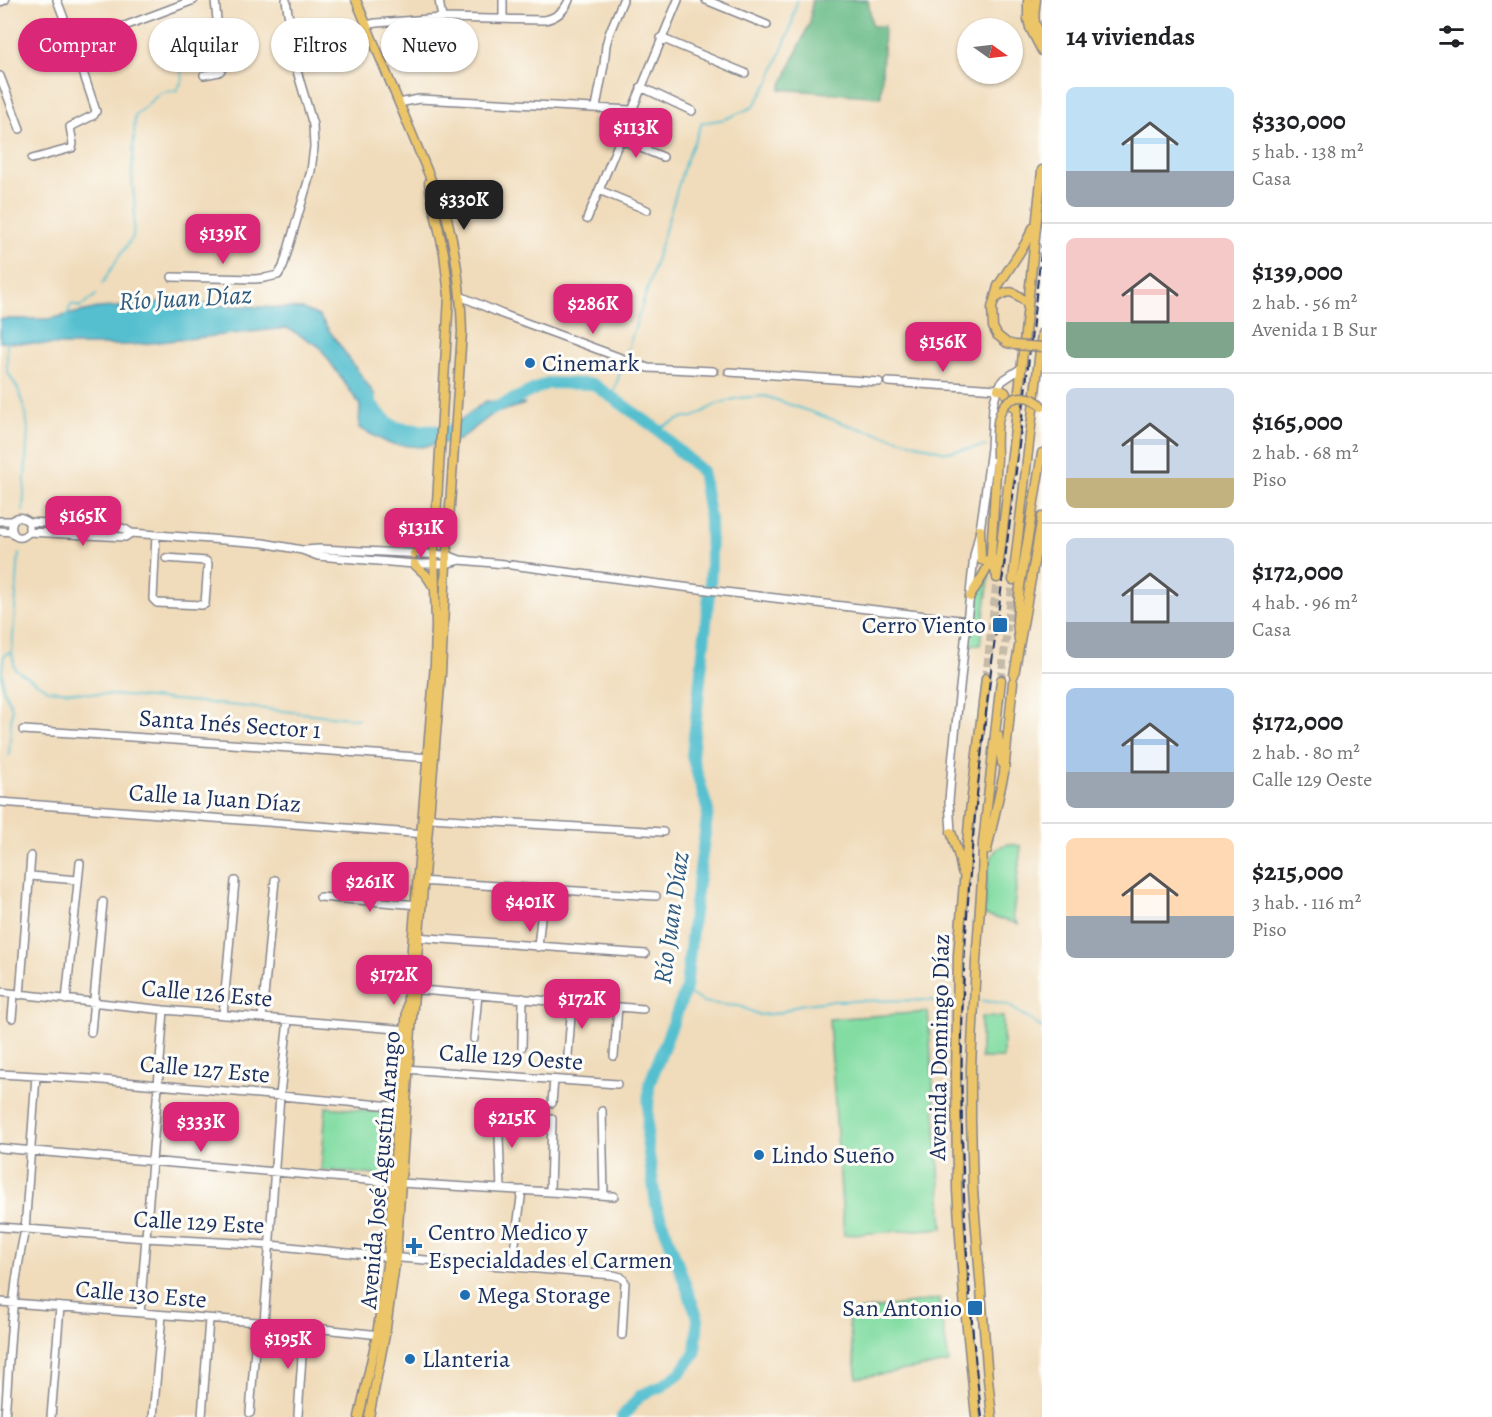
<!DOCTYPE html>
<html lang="es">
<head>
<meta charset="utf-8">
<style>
  body { margin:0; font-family:Alegreya,serif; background:#f2f2f2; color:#202124; height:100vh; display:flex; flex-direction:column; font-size:22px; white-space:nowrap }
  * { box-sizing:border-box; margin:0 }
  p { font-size:20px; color:#757577 }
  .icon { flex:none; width:33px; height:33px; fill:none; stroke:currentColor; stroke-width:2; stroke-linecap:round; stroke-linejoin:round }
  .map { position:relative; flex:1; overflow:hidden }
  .drawer { display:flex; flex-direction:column; background:#fff; width:450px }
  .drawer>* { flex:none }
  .hud { position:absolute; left:18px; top:18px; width:570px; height:54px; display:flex; gap:12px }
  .needle { width:39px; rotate:104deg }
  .buttons { position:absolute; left:957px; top:18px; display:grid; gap:12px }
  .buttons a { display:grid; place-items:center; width:66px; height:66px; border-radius:50%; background:#fff; box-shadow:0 2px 4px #0004; font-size:30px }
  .price { position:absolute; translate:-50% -51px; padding:0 14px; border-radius:12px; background:#db2777; color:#fff; font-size:20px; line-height:39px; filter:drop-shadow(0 2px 3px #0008) }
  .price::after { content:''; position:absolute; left:50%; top:36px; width:18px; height:14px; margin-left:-9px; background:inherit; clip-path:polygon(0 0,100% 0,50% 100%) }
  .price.current { background:#222; color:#fff }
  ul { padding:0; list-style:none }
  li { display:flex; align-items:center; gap:18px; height:150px; padding:0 24px }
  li+li { border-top:2px solid #e0e0e0 }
  li span { display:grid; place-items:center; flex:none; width:168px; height:120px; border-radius:9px; color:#555 }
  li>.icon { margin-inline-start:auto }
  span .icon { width:72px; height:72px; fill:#fffc; stroke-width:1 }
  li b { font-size:26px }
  h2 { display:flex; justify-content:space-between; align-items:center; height:72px; padding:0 24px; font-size:26px }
  .tag { padding:0 21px; border-radius:27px; background:#fff; box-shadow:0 2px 4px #0004; font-size:21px; line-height:54px }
  .tag.current { background:#db2777; color:#fff }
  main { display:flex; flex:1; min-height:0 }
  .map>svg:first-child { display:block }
</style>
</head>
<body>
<main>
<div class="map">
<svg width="1042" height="1417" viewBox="0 0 1042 1417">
  <rect width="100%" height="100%" fill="#fdfcf7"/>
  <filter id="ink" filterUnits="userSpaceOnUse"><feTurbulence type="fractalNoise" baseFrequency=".0167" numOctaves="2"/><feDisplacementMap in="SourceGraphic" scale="12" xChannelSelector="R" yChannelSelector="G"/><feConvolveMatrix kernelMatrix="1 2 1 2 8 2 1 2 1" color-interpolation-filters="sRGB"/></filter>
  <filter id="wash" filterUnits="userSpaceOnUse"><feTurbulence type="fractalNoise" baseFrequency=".008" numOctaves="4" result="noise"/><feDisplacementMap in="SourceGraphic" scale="24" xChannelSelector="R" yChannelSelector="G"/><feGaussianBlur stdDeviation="1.35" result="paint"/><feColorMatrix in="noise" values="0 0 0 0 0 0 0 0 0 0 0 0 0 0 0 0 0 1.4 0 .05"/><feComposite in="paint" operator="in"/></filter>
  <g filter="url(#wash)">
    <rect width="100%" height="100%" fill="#f0dbba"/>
    <path fill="#83dda3" stroke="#4f8680" stroke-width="1.5" d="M990,571l-10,74 -12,-1c1,-8 4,-16 6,-24 4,-21 0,-32 16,-49z
      M1009,844l12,2 -8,69 2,6 4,3 -35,-9c1,-16 1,-53 12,-65 4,-4 8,-5 13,-6z
      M928,1012l15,216 -99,7 -15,-216z
      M981,1017h22v41h-22z
      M326,1107l65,6 -6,63 -64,-6z
      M939,1299l10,64 -92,15 -10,-65z"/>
    <path fill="#6abc89" stroke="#427674" stroke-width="1.5" d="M812,0h56l4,26h12l-3,71 -101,-8 30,-67z"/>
    <path fill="#54bfcf" stroke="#387796" stroke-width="1.5" d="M156,302l147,7 16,7 56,79 -1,14 15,20 35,5 32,-11 30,-22 39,3 -32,10 -34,26 -38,7 -31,-3 -31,-16 1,-23 -41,-59 -32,-18 -155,17h-72l-60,-3v-23h49l49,-11 52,-3z"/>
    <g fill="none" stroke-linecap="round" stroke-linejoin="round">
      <path stroke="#54bfcf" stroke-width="2" d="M102,284l16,-26 15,-21 2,-31 -3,-28 3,-62 25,-23 17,-3 6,-11 -12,-46 3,-14
        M67,316l4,-12 9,3 16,-12
        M7,342v29l11,18 8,25 2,15 -5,82
        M612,397l37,-113 36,-121 17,-40 23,-4 28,-12 16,-25 22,-55 6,-27
        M657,429l28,-12h9l23,-13 21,-6 27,-2 89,31 92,25 40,-6
        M19,553l-7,99 3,17 33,21 152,12 158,17
        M9,755l3,-47 -9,-20 -1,-18 2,-15 8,-3
        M685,991l18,11 22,3 14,1 21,9 20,-2 18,-8 31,-4 124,-1
        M981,1001l14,1 13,3 34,23"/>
      <path stroke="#54bfcf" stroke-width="12" d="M364,393c7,11 21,30 33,34 13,3 38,4 52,4
        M493,409l55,-26 45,1 64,45 20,20 25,22 8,50 1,41 -1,24 -18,170 16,55 -15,109 -7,69 -37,96 -2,55 9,65 42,114 -3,34 -15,20 -18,13 -21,9 -19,22"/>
    </g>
  </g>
  <g filter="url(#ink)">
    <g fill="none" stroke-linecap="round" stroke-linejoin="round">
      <path stroke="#c5b9a8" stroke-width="7" stroke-dasharray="7 3.5" stroke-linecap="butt" d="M713,371l16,1"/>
      <path stroke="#c5b9a8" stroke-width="8" stroke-dasharray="8 4" stroke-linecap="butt" d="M986,678l11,-100
        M1001,680l12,-100"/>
      <g stroke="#86858c" stroke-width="10">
        <path id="minor" d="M439,0l3,18
          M706,0l61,25
          M0,2l5,-2
          M503,19v-19
          M366,25l10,-2 66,-5 102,2c12,-2 20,-8 25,-20
          M661,38l84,35
          M74,45l120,-45
          M204,75l15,-3 3,-3 -7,-69
          M0,76l20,53
          M641,87l51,24
          M399,103l20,-4 212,11
          M596,107l8,-42 2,-20 3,-11 14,-34
          M619,139l44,18
          M32,159l40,-11 1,-4 -3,-17 24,-12 2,-4 -22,-66 -17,-45
          M599,190l48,20
          M587,219l91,-219
          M172,277l83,2 10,-1 13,-3 5,-8 28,-96 3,-24 -1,-22 -16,-54 -11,-71
          M460,296l42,18 146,54 65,3
          M729,372l150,10
          M888,382l110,7
          M0,521h13
          M29,522v10c-21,21 -25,-29 0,-10l87,5 9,2 6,4
          M0,531l12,1
          M29,532l96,5 6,-4 132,10 39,7 16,6 96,8h32l14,-4 45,4
          M156,535l-3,64 4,4 45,2 3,-1 3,-40 -2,-3 -40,-3
          M305,550l14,-1 128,6 13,5
          M511,565l180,23 277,33
          M23,730l80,5 328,23
          M0,802l425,32
          M430,818l233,14
          M951,832l-2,-31 4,-48 21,-197 6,-26 5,-35 6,-47 2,-42 2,-8 3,-9 4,-8 18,-12
          M30,876l48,4
          M419,881l237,15
          M320,897l99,8
          M415,937l230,17
          M538,947l6,-58
          M409,989l234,20
          M0,992l164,18 245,20
          M20,995l11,-139
          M66,1000l14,-137
          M223,1015l12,-134
          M12,1018l2,-24
          M262,1018l13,-138
          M91,1032l12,-130
          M474,1039l4,-45
          M522,1047l1,-49
          M568,1055l4,-52
          M614,1056l4,-49
          M405,1069l212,15
          M0,1074l91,5 313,28
          M552,1103l2,-23
          M498,1111l3,78
          M602,1111l2,84
          M0,1148l401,35 213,13
          M550,1192l2,-73
          M0,1227l145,11 125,7 118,12 225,18 8,2 4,5 -3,53
          M512,1266l10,-76
          M0,1302l257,20 123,13
          M140,1313l24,-303
          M264,1323l16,-228 8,-75
          M250,1413l7,-91
          M298,1415l6,-88
          M5,1417c5,-62 6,-126 20,-187l11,-154
          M51,1417l9,-110
          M153,1417l9,-102
          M202,1417l7,-98"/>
      </g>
      <g stroke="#86858c" stroke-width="11">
        <path id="major" d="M356,0l91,218c10,38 14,75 15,114l-16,232 -5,110 -30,356 -15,227 -11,78 -16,82
          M1028,0v19l2,9 12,23
          M1036,0c-2,14 -4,24 6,35
          M995,299c15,-11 19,-8 33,5
          M1015,345l-8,-2 -10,-8 -4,-8 -1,-19 6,-22 27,-42 8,-16
          M998,389l7,3 7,14
          M980,530l1,30 4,1 5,-2
          M414,554l13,-12 6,-10
          M414,564l12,11 7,11
          M996,574l-5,-19 6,-97
          M997,578l18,-149 27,-259
          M1013,580l29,-247
          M970,597c7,-14 17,-24 21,-39
          M1019,641l-2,-21 3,-34 22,-133
          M1014,675l28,-158
          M998,735l4,28
          M951,832l8,25 3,15
          M987,850l17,-77 9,-91
          M359,1417l18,-82 11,-78 5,-75 42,-519 1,-38 -2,-71 15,-258 -5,-43 -13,-58 -2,-12
          M976,1417l-12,-119 -7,-108 -1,-115 2,-120 11,-134 17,-143
          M992,1417l-4,-38 -15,-189 -2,-70v-53l5,-105 6,-82 1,-37 18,-163"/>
      </g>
      <use href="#minor" stroke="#fff" stroke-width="7"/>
      <use href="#major" stroke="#ecc569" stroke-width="8"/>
      <path stroke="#1b2f5e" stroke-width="2" stroke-dasharray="9 4.5" stroke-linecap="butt" d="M982,1417c-7,-49 -10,-98 -14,-147 -8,-122 -9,-245 0,-367 9,-136 28,-271 45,-406 10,-84 19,-168 29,-252"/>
      <g stroke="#86858c" stroke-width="11" stroke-linecap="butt">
        <path id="major-bridge" d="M1015,345l27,2
          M997,458c0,-20 -5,-59 24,-61 9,0 16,3 21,10"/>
      </g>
      <use href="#major-bridge" stroke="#ecc569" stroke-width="8"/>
    </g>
  </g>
  <g fill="#1f6fb2" stroke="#fdfcf7" stroke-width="2">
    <circle cx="530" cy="363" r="6"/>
    <rect x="992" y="617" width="16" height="16" rx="3"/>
    <circle cx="759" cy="1155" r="6"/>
    <path d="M411 1237h6v6h6v6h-6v6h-6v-6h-6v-6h6z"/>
    <circle cx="465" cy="1295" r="6"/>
    <rect x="967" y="1300" width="16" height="16" rx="3"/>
    <circle cx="410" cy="1359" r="6"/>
  </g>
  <g text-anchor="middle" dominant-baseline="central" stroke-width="6" stroke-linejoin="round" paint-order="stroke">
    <g font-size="24" fill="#1b2f5e" stroke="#fdfcf7" text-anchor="start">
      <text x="542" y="363">Cinemark</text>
      <text x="986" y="625" text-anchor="end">Cerro Viento</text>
      <text x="771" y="1155">Lindo Sueño</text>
      <text x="428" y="1232">Centro Medico y<tspan x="428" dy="28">Especialdades el Carmen</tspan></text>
      <text x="477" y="1295">Mega Storage</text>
      <text x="962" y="1308" text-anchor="end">San Antonio</text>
      <text x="422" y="1359">Llanteria</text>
    </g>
    <g font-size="24" fill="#1b2f5e" stroke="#fdfcf7">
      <text transform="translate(230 724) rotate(4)">Santa Inés Sector 1</text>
      <text transform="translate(215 798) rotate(4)">Calle 1a Juan Díaz</text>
      <text transform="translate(207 993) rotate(5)">Calle 126 Este</text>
      <text transform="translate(939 1047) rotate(-89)">Avenida Domingo Díaz</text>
      <text transform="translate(511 1057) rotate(4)">Calle 129 Oeste</text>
      <text transform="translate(205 1069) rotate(5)">Calle 127 Este</text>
      <text transform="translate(380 1170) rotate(-85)">Avenida José Agustín Arango</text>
      <text transform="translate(199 1222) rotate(3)">Calle 129 Este</text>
      <text transform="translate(141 1294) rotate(5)">Calle 130 Este</text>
    </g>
    <g font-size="26" font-style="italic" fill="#2c5a80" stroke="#fdfcf7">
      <text transform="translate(185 298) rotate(-3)">Río Juan Díaz</text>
      <text transform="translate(671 918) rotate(-82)">Río Juan Díaz</text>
    </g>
  </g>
</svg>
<div class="buttons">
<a><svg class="needle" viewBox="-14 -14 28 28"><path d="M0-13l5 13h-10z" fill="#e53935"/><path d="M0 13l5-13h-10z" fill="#757577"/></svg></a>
</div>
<b class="price" style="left:636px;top:159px">$113K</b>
<b class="price current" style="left:464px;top:231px">$330K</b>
<b class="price" style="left:223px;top:265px">$139K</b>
<b class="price" style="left:593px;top:335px">$286K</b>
<b class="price" style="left:943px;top:373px">$156K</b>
<b class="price" style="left:83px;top:547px">$165K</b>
<b class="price" style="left:421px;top:559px">$131K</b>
<b class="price" style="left:370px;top:913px">$261K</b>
<b class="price" style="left:530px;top:933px">$401K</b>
<b class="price" style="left:394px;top:1006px">$172K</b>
<b class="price" style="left:582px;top:1030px">$172K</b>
<b class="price" style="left:512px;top:1149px">$215K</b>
<b class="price" style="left:201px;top:1153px">$333K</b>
<b class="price" style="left:288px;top:1370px">$195K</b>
<div class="hud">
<a class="tag current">Comprar</a>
<a class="tag">Alquilar</a>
<a class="tag">Filtros</a>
<a class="tag">Nuevo</a>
</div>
</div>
<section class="drawer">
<h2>14 viviendas<svg class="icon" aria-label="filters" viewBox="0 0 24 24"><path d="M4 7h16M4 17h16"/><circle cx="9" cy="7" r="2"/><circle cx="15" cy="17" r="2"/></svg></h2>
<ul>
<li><span style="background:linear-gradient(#bfe0f5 70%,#9aa5b1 0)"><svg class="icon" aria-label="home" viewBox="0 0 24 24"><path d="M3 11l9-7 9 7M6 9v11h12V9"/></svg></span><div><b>$330,000</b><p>5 hab. · 138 m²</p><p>Casa</p></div></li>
<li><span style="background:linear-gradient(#f6c9c9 70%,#7fa58c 0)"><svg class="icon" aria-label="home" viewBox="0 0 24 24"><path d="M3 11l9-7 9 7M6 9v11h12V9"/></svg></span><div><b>$139,000</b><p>2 hab. · 56 m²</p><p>Avenida 1 B Sur</p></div></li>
<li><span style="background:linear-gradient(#c9d6e8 75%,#c2b280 0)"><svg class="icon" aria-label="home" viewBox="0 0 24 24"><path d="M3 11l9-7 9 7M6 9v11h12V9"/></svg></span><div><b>$165,000</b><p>2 hab. · 68 m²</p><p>Piso</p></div></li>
<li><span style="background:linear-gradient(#c9d6e8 70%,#9aa5b1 0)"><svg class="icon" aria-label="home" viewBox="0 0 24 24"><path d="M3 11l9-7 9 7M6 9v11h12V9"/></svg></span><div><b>$172,000</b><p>4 hab. · 96 m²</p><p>Casa</p></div></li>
<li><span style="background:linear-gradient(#a9c7e8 70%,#9aa5b1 0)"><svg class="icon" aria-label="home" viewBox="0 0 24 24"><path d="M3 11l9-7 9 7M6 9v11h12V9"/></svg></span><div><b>$172,000</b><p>2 hab. · 80 m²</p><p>Calle 129 Oeste</p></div></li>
<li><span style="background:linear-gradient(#ffd9b3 65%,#9aa5b1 0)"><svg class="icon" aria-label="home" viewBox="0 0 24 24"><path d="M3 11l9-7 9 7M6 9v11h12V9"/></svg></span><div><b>$215,000</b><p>3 hab. · 116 m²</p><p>Piso</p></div></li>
</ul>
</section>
</main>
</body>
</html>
